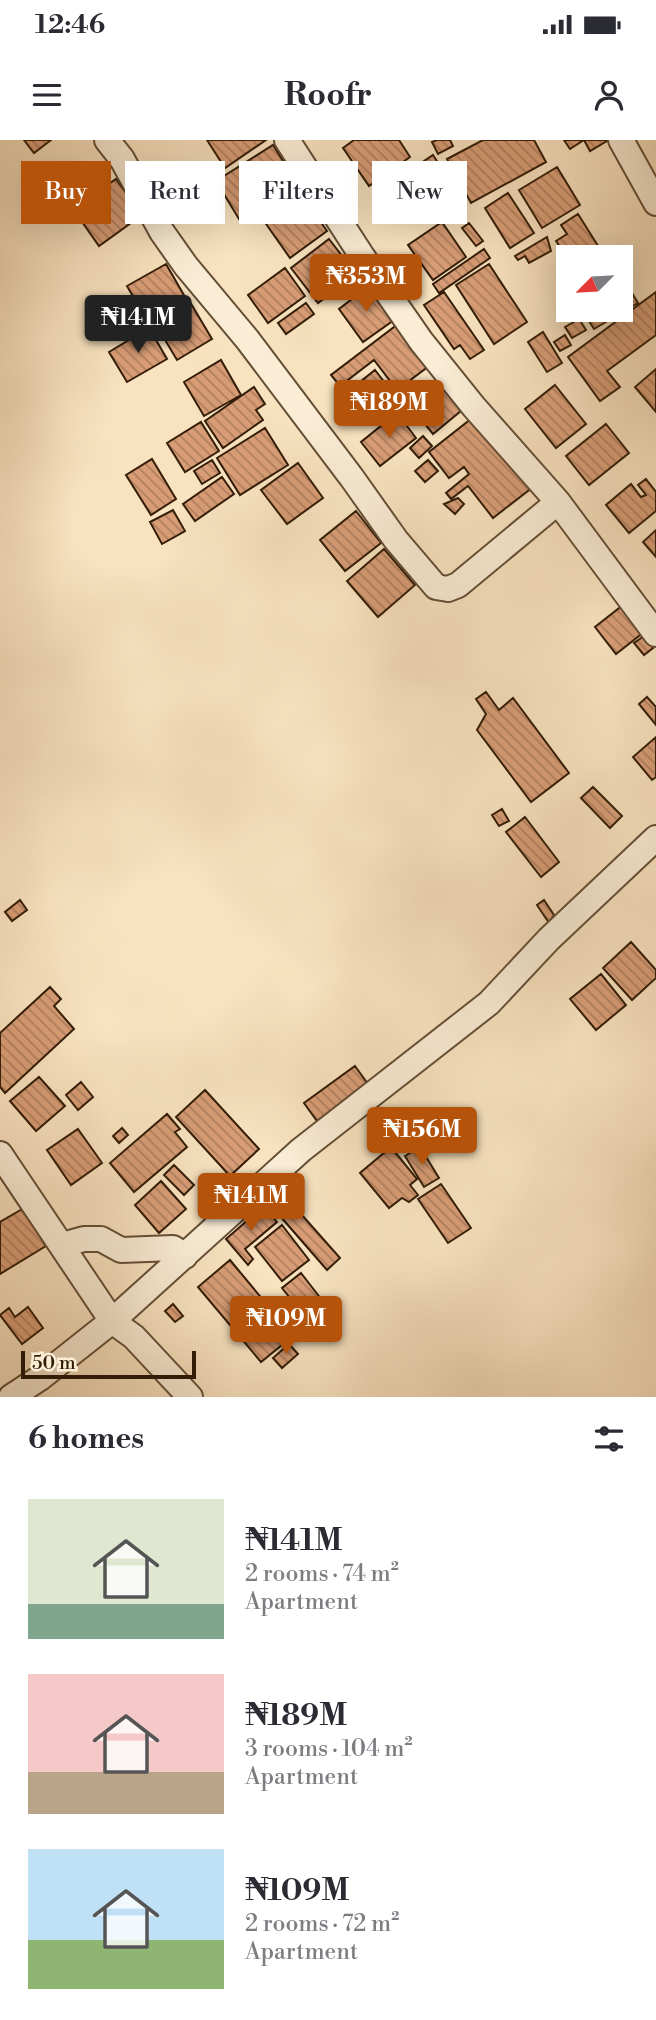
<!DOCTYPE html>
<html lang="en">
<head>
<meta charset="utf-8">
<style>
  body { margin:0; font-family:"Libre Bodoni",serif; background:#f7f7f7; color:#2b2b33; height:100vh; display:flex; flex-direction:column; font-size:26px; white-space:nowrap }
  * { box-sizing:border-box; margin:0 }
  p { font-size:23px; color:#7c7c81 }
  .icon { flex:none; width:38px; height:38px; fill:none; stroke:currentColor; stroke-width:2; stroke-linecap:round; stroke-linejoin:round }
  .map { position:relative; height:1257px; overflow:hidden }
  .side { display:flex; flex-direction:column; background:#fff; flex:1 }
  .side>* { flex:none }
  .top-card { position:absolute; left:21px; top:21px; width:614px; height:63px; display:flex; gap:14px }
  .needle { width:46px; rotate:246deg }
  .fabs { position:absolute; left:556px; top:105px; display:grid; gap:14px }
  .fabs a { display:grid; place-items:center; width:77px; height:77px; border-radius:0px; background:#fff; box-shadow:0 7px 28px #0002; font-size:35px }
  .scale { position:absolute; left:21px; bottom:18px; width:175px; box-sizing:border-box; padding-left:7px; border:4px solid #331d07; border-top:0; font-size:19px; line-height:24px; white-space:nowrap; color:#331d07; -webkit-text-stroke:5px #faecd5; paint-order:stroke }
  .price { position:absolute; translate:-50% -60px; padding:0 16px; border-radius:7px; background:#b45309; color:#fff; font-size:23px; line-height:46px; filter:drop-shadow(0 2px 4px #0008) }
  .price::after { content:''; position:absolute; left:50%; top:42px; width:21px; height:16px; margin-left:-10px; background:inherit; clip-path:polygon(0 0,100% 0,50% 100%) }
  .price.selected { background:#222; color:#fff }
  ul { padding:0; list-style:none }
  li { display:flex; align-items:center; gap:21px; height:175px; padding:0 28px }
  li span { display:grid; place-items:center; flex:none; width:196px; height:140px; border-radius:0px; color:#555 }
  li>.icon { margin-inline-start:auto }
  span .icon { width:84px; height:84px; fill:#fffc; stroke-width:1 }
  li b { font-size:30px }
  h2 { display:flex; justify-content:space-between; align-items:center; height:84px; padding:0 28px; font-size:30px }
  .chip { padding:0 24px; border-radius:0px; background:#fff; box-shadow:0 7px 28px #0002; font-size:24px; line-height:63px }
  .chip.selected { background:#b45309; color:#fff }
  .status { display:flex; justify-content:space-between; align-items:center; height:49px; padding:0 35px; background:#fff; direction:ltr }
  .status svg { height:19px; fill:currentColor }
  header { display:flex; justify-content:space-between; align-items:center; height:91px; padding:0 28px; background:#fff; font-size:32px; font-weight:700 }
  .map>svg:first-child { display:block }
</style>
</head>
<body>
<div class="status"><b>12:46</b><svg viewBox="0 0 49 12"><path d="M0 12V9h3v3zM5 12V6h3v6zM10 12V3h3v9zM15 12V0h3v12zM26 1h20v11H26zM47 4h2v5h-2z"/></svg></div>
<header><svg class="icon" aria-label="menu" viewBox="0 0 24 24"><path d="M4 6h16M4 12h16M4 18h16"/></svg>Roofr<svg class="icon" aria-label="person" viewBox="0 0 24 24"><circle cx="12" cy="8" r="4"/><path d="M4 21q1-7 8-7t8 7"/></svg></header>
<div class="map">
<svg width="656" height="1257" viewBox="0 0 656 1257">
  <defs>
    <pattern id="building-back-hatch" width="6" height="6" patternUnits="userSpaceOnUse" patternTransform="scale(1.75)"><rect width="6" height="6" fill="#d89d76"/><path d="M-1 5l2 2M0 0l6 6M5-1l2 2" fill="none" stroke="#b07f5f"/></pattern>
  </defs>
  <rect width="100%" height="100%" fill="#f8e2bf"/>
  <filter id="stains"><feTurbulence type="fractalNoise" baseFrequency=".00286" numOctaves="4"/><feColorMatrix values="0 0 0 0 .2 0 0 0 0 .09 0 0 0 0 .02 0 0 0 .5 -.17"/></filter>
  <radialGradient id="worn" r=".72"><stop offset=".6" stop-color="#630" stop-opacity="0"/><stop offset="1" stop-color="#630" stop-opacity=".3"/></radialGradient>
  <path fill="url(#building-back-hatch)" stroke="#331d07" stroke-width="2" d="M24,0h27l-17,13z
    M207,0h59l-41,28z
    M354,0h45l11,17 -41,29 -26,-38z
    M437,0h13l3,6 -15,8 -6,-12z
    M483,0h51l12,22 -75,41 -24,-44z
    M564,0h43v1l-17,10 -6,-11 -14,9z
    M273,5l27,43 -44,27 -3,-4 -14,8 -23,-38z
    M433,15l11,17 -8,6 4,15 -39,28 -21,-30z
    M557,27l23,38 -38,23 -23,-38z
    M116,39l26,36 -43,31 -26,-37z
    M508,53l26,40 -24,15 -25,-40z
    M302,55l25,36 -37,27 -26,-37z
    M578,74l27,43h-36v3l-13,-19 11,-7 -6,-9z
    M442,82l24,35 -33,23 -25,-35z
    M469,83l14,18 -7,5 -14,-18z
    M547,97l4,14 -22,12 -4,-7 -7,4 -3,-4z
    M329,99l27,35 -38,29 -27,-35z
    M484,109l6,9 -51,35 -6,-9z
    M166,124l19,33 -38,23 -20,-34z
    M489,124l38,58 -33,22 -38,-59z
    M285,128l20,28 -37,27 -20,-28z
    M621,135l17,28 -44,26 -12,-19h39z
    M369,146l25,34 -31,22 -24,-33z
    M444,152l40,58 -14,9 -10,-14 -6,4 -30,-44z
    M656,152v43l-49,36 13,16 -20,14 -32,-44z
    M190,162l22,37 -35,21 -22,-37z
    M306,163l8,11 -28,20 -8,-11z
    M579,179l7,11 -14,8 -7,-11z
    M402,181l31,42 -36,27 -23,-30 -34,26 -9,-11z
    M149,188l18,31 -40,23 -18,-30z
    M543,192l19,31 -15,9 -19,-30z
    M565,195l6,10 -11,6 -6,-9z
    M221,220l20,35 -37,21 -20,-34z
    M656,229v43l-21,-25z
    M375,230l17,22 -31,24 -16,-22z
    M437,239l25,31 -29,24 -25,-31z
    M555,245l31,39 -30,24 -31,-39z
    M254,247l11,17 -9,6 7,10 -40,28 -18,-27z
    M397,273l19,25 -36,28 -19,-24z
    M476,275l57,72 -40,31 -25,-32 -17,13 -5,-6 23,-19 -5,-7 -15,11 -20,-26z
    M201,282l18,29 -34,21 -18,-29z
    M606,284l23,29 -40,32 -23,-29z
    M265,288l23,37 -48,30 -23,-37z
    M423,296l9,10 -13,12 -9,-10z
    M152,319l24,40 -25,16 -25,-40z
    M212,320l8,13 -18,11 -8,-13z
    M428,320l10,11 -13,11 -10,-11z
    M298,323l25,35 -36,26 -26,-34z
    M222,337l12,17 -39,27 -12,-17z
    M646,339l10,13v19l-27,22 -23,-28 25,-21 10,13 5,-2 -8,-10z
    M458,358l6,6 -9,10 -11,-10z
    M173,370l12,21 -23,13 -12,-22z
    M356,371l25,32 -36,28 -25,-31z
    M656,390v27l-13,-15z
    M384,409l31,36 -37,32 -31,-36z
    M623,465l21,27 -28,22 -21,-27z
    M644,496l9,12 -9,7 -10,-12z
    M486,552l13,18 14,-12 56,75 -38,29 -54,-72 9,-16 -10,-15z
    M647,557l9,10v18l-17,-21z
    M656,597v40l-4,3 -19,-23z
    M593,647l29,29 -12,12 -29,-30z
    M502,669l7,12 -10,5 -7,-11z
    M525,677l34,45 -18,15 -35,-45z
    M20,760l7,10 -15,11 -7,-9z
    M544,760l10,15 -5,8 -12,-18z
    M631,802l25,28v8l-24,22 -29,-32z
    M601,834l25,31 -30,25 -26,-31z
    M50,847l11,12 -7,7 20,23 -69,64 -5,-6v-54z
    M355,926l13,18 -51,37 -13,-18z
    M39,937l26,29 -29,25 -26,-30z
    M81,942l12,15 -15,13 -12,-15z
    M205,950l54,59 -29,27 -54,-59z
    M167,974l13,15 -5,3 12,15 -53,45 -24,-29z
    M122,988l6,7 -9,8 -6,-7z
    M78,989l24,34 -31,22 -24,-35z
    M391,1007l26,32 -7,6 8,10 -9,7 -7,-4 -13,10 -29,-35z
    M420,1007l19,31 -15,9 -19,-31z
    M174,1025l20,20 -10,10 -20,-20z
    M161,1041l25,28 -27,24 -24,-28z
    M441,1044l30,44 -23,15 -30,-44z
    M286,1057l54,61 -13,12 -54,-62z
    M264,1066l13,16 -32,27 8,10 -5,6 -22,-26z
    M24,1068l22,38 -46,28v-52z
    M282,1085l27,35 -27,21 -27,-34z
    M230,1120l63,76 -32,26 -63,-75z
    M301,1133l24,31 -19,14 -24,-30z
    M173,1164l10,12 -8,6 -10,-11z
    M28,1167l15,21 -21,16 -22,-29 9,-7 6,9z
    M289,1204l9,10 -16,14 -9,-10z"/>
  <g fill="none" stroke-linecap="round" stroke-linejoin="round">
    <g stroke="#644e35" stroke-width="28">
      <path id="minor" d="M107,0l15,19 40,73 24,34 61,73 105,139 44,62 40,47 12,2 10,-4 100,-83
        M287,0l75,116 59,85 53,66 84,95 98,132
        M621,0l35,63
        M0,1014l112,167 22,16 56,60
        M62,1105l22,-6h17l20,11 52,-2 12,8
        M11,1257l29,-19 72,-57 189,-171 188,-147 60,-64 107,-101"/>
    </g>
    <use href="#minor" stroke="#faecd5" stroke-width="24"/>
  </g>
  <rect width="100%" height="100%" filter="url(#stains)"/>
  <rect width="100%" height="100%" fill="url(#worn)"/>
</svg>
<div class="fabs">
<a><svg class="needle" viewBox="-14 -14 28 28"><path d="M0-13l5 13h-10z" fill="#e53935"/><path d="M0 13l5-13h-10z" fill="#7c7c81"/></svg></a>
</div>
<div class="scale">50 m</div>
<b class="price" style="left:366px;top:174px">₦353M</b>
<b class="price selected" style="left:138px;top:215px">₦141M</b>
<b class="price" style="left:389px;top:300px">₦189M</b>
<b class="price" style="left:422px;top:1027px">₦156M</b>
<b class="price" style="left:251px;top:1093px">₦141M</b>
<b class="price" style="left:286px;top:1216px">₦109M</b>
<div class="top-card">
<a class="chip selected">Buy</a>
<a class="chip">Rent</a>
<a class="chip">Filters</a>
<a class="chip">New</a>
</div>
</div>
<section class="side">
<h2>6 homes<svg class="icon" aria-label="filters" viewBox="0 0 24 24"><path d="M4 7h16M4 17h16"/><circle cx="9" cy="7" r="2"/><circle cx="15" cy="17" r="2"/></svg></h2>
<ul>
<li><span style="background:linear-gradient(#dfe7d0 75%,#7fa58c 0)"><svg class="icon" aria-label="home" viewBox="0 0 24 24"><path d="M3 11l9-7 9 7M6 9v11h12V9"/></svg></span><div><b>₦141M</b><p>2 rooms · 74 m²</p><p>Apartment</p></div></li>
<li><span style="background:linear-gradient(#f6c9c9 70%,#b9a48a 0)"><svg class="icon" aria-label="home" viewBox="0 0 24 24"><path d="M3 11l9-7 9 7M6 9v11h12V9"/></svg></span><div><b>₦189M</b><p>3 rooms · 104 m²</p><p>Apartment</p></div></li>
<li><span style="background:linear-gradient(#bfe0f5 65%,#8fb573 0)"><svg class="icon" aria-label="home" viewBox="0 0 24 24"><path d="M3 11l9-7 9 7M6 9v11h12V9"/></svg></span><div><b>₦109M</b><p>2 rooms · 72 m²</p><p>Apartment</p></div></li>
</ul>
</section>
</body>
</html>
